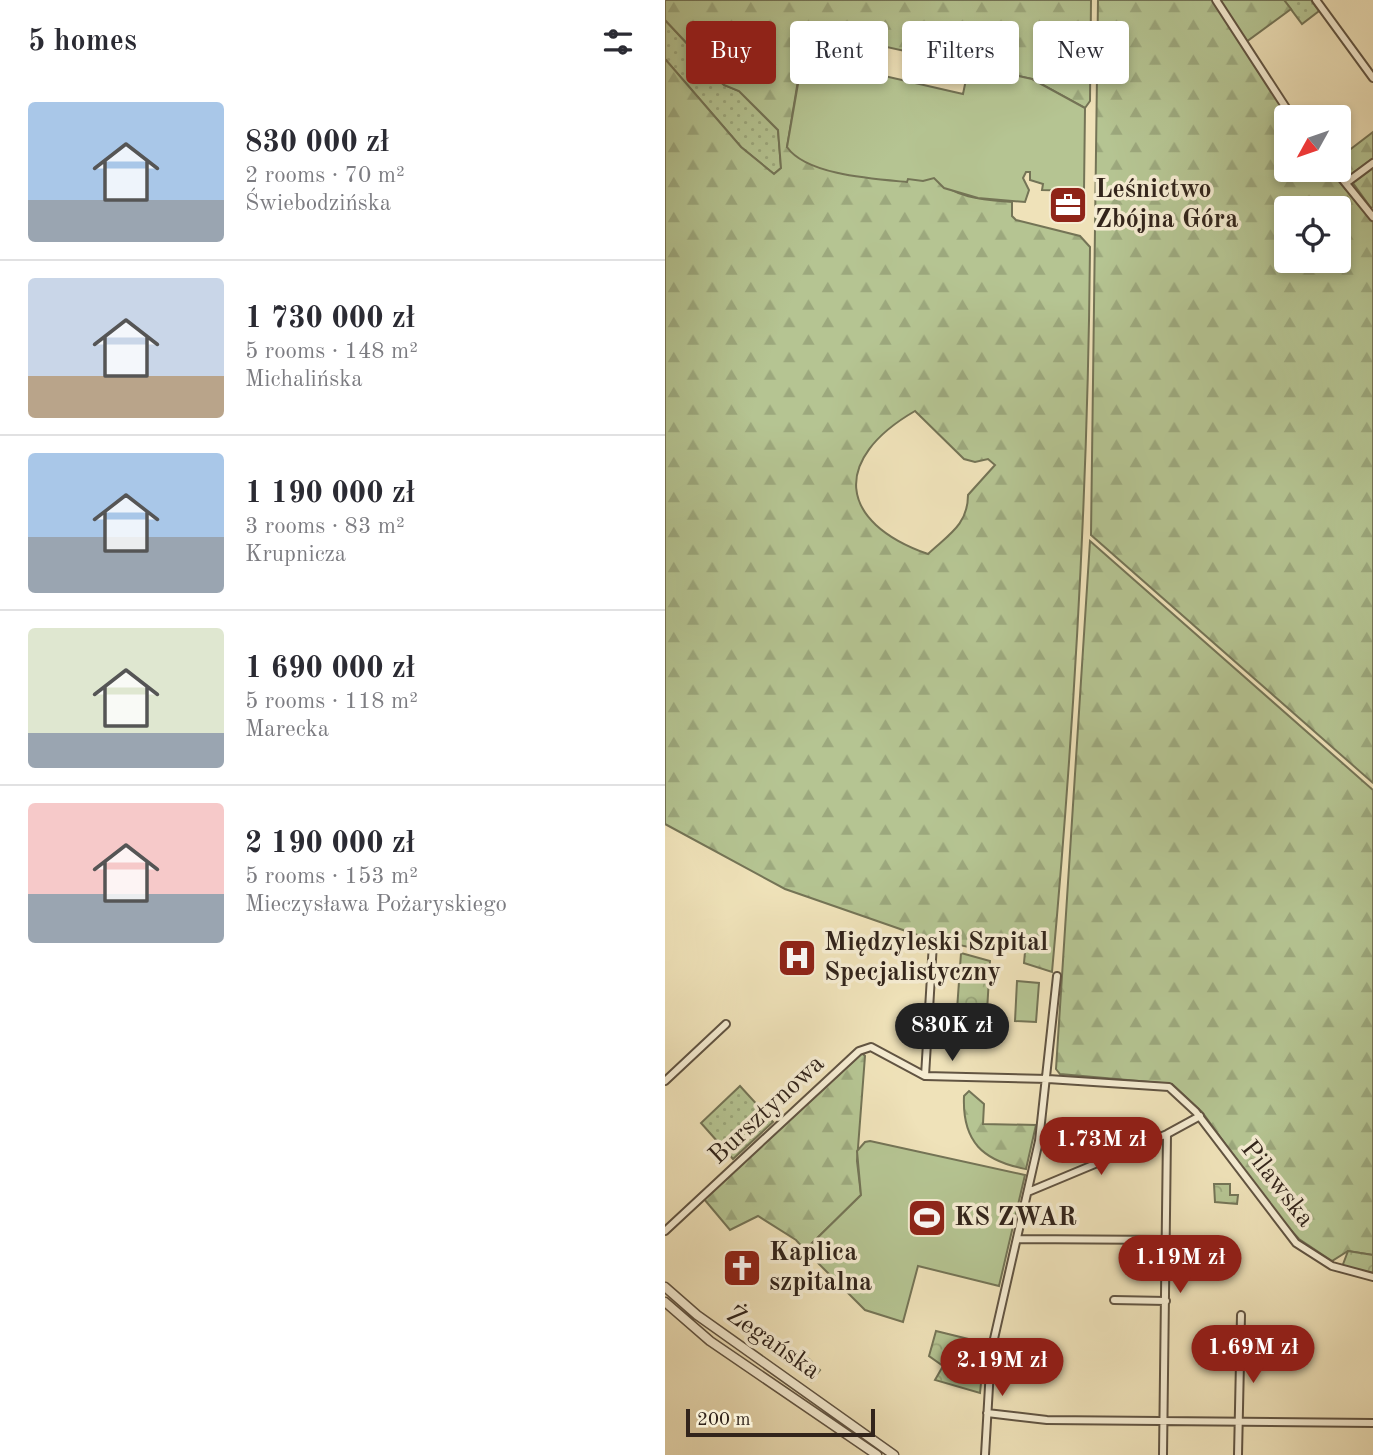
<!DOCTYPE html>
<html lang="en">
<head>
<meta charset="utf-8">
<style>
  body { margin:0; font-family:"Old Standard TT",serif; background:#f7f7f7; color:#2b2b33; height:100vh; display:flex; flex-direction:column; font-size:26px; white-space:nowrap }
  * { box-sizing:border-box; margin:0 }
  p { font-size:23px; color:#7c7c81 }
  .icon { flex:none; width:38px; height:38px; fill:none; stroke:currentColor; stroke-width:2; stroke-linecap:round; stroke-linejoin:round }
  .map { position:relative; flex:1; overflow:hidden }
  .side { display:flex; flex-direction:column; background:#fff; width:665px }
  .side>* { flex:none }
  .banner { position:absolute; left:21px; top:21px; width:581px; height:63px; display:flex; gap:14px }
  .needle { width:46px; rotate:230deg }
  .controls { position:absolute; left:609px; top:105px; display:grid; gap:14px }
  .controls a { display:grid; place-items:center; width:77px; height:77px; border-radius:7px; background:#fff; box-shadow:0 4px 10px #0003; font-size:35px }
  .scale { position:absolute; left:21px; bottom:18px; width:189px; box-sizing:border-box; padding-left:7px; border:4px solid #32241b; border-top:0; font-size:19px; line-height:24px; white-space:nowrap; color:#32241b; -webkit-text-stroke:5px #f5ecd2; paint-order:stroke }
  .price { position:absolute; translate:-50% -60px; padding:0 16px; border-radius:24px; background:#8f2418; color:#fff; font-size:23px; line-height:46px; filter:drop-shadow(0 2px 4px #0008) }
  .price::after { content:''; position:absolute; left:50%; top:42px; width:21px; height:16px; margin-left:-10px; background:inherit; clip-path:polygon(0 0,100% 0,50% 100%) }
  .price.current { background:#222; color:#fff }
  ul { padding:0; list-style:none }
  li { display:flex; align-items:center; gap:21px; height:175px; padding:0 28px }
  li+li { border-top:2px solid #e1e1e2 }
  li span { display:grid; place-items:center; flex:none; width:196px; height:140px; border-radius:7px; color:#555 }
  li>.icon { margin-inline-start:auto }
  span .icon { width:84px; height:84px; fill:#fffc; stroke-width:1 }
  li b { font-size:30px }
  h2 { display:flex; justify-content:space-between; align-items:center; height:84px; padding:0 28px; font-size:30px }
  .pill { padding:0 24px; border-radius:7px; background:#fff; box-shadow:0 4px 10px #0003; font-size:24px; line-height:63px }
  .pill.current { background:#8f2418; color:#fff }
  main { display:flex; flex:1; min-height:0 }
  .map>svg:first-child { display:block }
</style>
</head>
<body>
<main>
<section class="side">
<h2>5 homes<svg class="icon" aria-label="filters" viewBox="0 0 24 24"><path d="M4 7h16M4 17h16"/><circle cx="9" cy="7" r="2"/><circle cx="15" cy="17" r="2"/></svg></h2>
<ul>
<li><span style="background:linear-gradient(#a9c7e8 70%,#9aa5b1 0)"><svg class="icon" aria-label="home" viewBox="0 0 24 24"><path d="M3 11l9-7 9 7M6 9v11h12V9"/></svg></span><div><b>830 000 zł</b><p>2 rooms · 70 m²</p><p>Świebodzińska</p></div></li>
<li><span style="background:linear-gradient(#c9d6e8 70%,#b9a48a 0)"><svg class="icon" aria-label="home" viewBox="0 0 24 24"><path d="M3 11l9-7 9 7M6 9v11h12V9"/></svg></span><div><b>1 730 000 zł</b><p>5 rooms · 148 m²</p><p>Michalińska</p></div></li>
<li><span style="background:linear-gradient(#a9c7e8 60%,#9aa5b1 0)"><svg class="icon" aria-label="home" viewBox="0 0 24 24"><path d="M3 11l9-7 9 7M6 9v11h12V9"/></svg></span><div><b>1 190 000 zł</b><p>3 rooms · 83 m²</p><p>Krupnicza</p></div></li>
<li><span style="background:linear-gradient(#dfe7d0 75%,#9aa5b1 0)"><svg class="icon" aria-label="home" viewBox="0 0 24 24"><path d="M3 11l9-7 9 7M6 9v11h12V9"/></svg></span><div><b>1 690 000 zł</b><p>5 rooms · 118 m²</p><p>Marecka</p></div></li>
<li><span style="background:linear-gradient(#f6c9c9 65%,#9aa5b1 0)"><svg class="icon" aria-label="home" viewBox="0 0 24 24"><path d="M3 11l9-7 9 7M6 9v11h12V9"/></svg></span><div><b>2 190 000 zł</b><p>5 rooms · 153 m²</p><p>Mieczysława Pożaryskiego</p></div></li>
</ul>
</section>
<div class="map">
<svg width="708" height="1455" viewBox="0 0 708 1455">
  <defs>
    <pattern id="grass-dots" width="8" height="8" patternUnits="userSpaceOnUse" patternTransform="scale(1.75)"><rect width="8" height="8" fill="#b5c492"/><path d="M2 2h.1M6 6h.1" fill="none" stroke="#9ca87d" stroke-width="1.8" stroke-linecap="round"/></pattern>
    <pattern id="forest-firs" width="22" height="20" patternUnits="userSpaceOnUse" patternTransform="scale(1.75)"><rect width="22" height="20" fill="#b5c492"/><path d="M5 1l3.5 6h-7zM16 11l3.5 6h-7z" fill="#9ca87d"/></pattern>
    <pattern id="park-crowns" width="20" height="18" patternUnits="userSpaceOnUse" patternTransform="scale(1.75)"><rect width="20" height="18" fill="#b5c492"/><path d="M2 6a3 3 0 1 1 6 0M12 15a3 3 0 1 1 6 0" fill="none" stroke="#9ca87d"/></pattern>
  </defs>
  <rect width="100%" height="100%" fill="#efe2b9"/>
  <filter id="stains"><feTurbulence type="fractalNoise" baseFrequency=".00286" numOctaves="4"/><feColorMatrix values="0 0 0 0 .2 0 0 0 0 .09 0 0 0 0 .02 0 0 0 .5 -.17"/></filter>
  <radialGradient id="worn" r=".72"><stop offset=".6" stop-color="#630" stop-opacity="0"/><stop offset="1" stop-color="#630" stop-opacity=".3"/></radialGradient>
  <path fill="url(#grass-dots)" stroke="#747456" stroke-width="2" d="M619,0h27l8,11 -17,13z
    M0,20l29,31 14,20 16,14 15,6 39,39 3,38 -7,6 -33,-27 -76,-88z
    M75,1086l33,36 -40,37 -32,-36z"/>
  <path fill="url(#forest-firs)" stroke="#747456" stroke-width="2" fill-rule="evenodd" d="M0,0h426l-1,101 -5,7 -53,-29 -222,-49 -4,2 -19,115 120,31h30c16,21 51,22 75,24v14l4,4 64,16 10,11c-2,242 -16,484 -38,725l-28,-9 2,-22 -21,-1 -8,13 -71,-15 -141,-49 -120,-65v-765l76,88 33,27 7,-6 -3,-38 -39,-39 -15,-6 -16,-14 -14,-20 -29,-31zM250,411l49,48 11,3 13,-3 7,6 -27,30c0,30 -20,40 -40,59 -91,-32 -96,-95 -13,-143z
    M433,0h116l75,117h-3v53h44l43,52v561l-282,-248zM621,208h53v53h-53z
    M555,0h64l7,9 -45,33z
    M708,132v26l-27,20 -7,-10v-10z
    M708,168v39l-2,1 -18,-25z
    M425,541l283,249v465l-25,-4 -16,10 -33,-22 -23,-25 -74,-102 -30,-28 -112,-10 -4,-5z
    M197,1053l3,3 -8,105 4,34 -56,55 -9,-10 -38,-24 -28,14 -26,-31z
    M304,1091l15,13 -1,20 53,1 -10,44c-43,-8 -64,-27 -62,-73z"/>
  <path fill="url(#park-crowns)" stroke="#747456" stroke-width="2" d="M296,953l29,8 -4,67 -30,-4z
    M549,1184h16v11h8l-1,9 -22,-2z
    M683,1251l25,4v18l-31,-6z
    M271,1331l49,12 -5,50 -45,-13 8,-14 -14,-10z
    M137,1357l7,2 11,11 -9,11 -17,-13z"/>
  <path fill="#b5c492" stroke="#747456" stroke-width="2" d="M145,29l36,9 -1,29 118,27 6,-29 63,14 53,29 -1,83 -42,-1 1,-6 -13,-4v-8h-4l-3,6 6,12 -4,12 -47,-4 -34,-10 -10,-10 -11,3 -15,-2 -1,3c-33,-3 -101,-7 -120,-35l20,-115z
    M352,981l22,2 -3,39 -21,-1z
    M205,1141l155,34 -26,111 -81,-20 -15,56 -38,-12 -60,-60 56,-55 -4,-44 8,-9z"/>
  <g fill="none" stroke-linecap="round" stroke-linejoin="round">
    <g stroke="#615442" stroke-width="10">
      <path id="minor" d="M551,0l76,117
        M651,0l57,78
        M670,170l38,47
        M681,183l27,-20
        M260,1076l8,-133
        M0,1081l61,-57
        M363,1192l139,-58 33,-18
        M0,1231l194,-180 12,-4 54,29 123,3 121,8 27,25 100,131 36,23 41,11
        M353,1239l149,1
        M449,1300l52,1
        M322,1413l60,7 326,3
        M320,1455l6,-103 48,-211 18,-165
        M498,1455l4,-321
        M573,1455l3,-140"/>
    </g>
    <g stroke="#615442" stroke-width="11">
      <path id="tertiary" d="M0,1287l32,28 197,140
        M0,1302l45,39 167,114"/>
    </g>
    <use href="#minor" stroke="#f5ecd2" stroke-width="6"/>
    <use href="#tertiary" stroke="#f5ecd2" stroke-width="8"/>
  </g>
  <defs>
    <g id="office-square" transform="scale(2.0125)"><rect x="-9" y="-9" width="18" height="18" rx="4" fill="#8f2418" stroke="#f5ecd2"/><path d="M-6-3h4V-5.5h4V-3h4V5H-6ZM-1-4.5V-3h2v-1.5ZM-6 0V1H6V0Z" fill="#fff"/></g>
    <g id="hospital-square" transform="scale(2.0125)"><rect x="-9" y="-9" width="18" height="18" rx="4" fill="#8f2418" stroke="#f5ecd2"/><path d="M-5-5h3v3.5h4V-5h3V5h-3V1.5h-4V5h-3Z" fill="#fff"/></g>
    <g id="stadium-square" transform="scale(2.0125)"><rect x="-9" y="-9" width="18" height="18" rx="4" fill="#8f2418" stroke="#f5ecd2"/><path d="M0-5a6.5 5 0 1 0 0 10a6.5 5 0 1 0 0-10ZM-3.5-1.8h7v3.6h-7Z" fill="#fff"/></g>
    <g id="church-square" transform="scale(2.0125)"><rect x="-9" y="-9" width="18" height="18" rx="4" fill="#8f2418" stroke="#f5ecd2"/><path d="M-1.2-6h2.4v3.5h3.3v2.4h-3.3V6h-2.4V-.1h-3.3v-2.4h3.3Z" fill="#fff"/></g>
  </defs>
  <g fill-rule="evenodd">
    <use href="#office-square" x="403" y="205"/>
    <use href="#hospital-square" x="132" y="958"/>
    <use href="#stadium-square" x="262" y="1218"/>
    <use href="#church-square" x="77" y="1268"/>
  </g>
  <g text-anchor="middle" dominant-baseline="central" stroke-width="7" stroke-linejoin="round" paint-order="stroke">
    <g font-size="26" font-weight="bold" fill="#32241b" stroke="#f5ecd2" text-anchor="start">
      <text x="430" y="190">Leśnictwo<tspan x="430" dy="30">Zbójna Góra</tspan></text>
      <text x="159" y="943">Międzyleski Szpital<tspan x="159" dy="30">Specjalistyczny</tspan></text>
      <text x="289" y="1218">KS ZWAR</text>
      <text x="104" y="1253">Kaplica<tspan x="104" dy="30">szpitalna</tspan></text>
    </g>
    <g font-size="26" fill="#32241b" stroke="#f5ecd2">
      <text transform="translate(102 1110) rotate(-43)">Bursztynowa</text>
      <text transform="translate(612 1184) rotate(52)">Pilawska</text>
      <text transform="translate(108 1343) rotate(35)">Żegańska</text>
    </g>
  </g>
  <rect width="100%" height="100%" filter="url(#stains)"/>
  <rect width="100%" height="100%" fill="url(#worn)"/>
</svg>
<div class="controls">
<a><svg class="needle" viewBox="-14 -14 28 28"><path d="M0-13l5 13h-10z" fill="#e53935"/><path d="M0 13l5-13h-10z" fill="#7c7c81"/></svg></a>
<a><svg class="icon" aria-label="locate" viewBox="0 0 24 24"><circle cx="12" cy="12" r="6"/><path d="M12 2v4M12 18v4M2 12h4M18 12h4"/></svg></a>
</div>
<div class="scale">200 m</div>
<b class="price current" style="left:287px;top:1063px">830K zł</b>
<b class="price" style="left:436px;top:1177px">1.73M zł</b>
<b class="price" style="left:515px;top:1295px">1.19M zł</b>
<b class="price" style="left:588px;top:1385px">1.69M zł</b>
<b class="price" style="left:337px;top:1398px">2.19M zł</b>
<div class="banner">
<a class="pill current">Buy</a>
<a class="pill">Rent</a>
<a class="pill">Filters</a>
<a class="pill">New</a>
</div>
</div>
</main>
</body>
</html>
